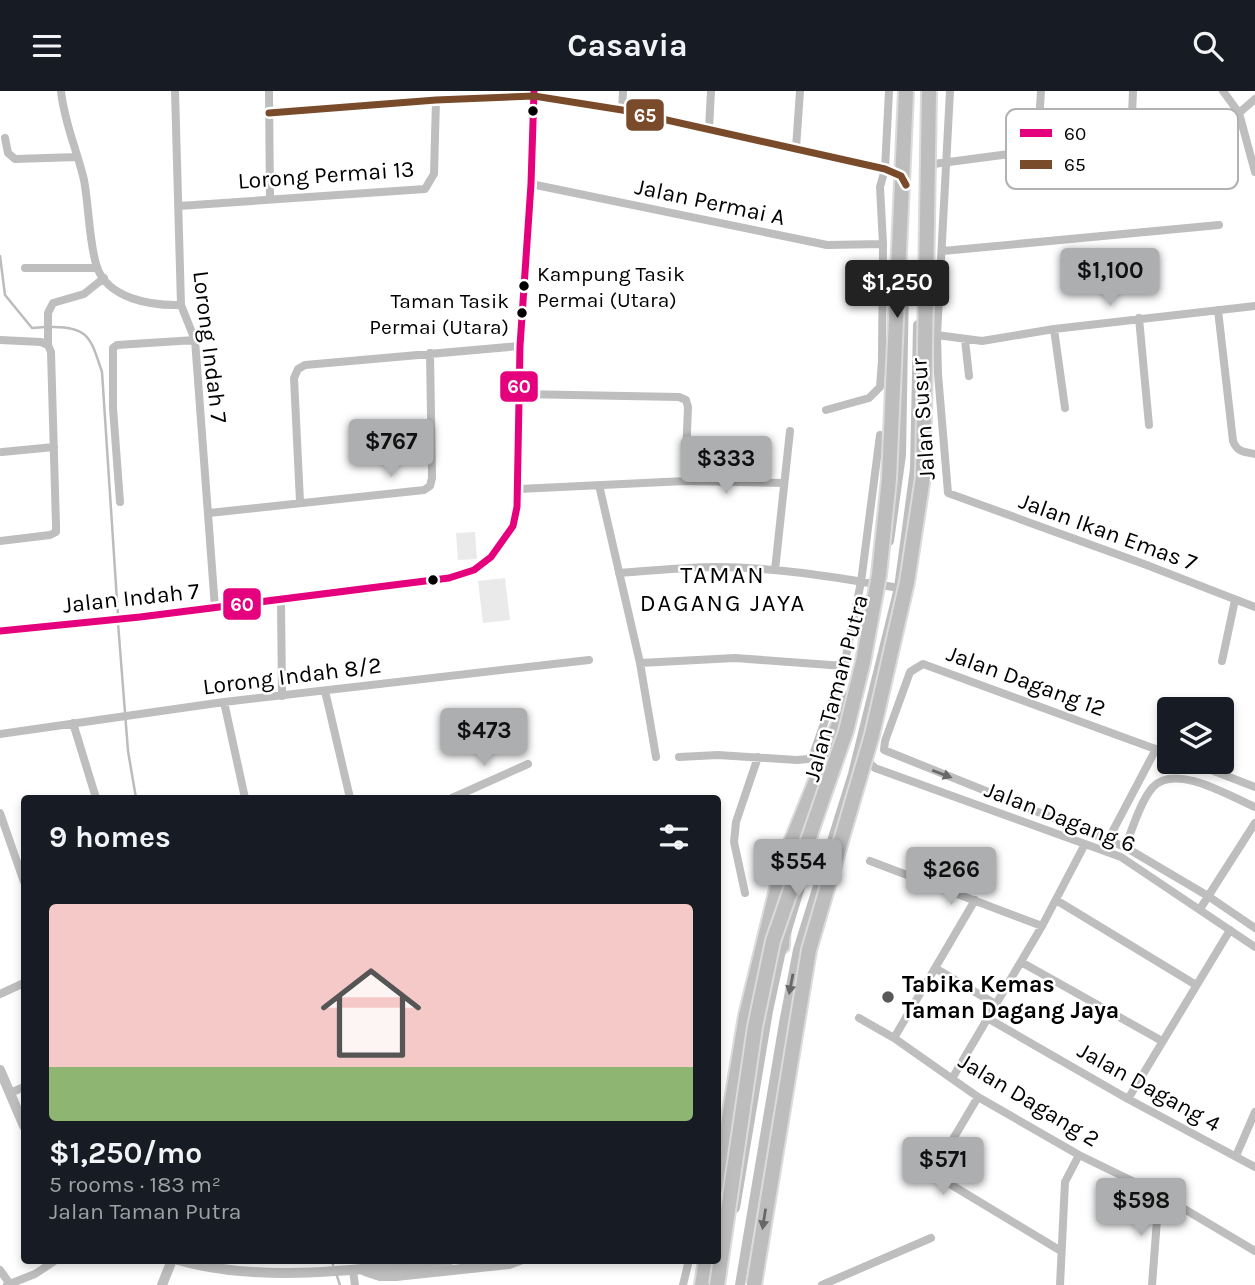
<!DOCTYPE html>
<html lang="en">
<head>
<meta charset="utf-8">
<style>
  body { margin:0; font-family:Karla,sans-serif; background:#20242c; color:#f1f3f6; height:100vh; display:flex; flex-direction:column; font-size:26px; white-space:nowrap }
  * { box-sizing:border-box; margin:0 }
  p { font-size:23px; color:#9ea1a6 }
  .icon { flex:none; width:38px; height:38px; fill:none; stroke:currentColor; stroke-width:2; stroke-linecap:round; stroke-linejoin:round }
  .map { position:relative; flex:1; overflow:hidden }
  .panel { position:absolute; left:21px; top:704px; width:700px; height:469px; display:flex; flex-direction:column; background:#171b24; border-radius:7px; box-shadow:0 4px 10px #0003 }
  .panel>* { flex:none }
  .tools { position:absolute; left:1157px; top:606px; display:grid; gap:14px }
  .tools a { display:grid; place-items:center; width:77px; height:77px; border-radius:7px; background:#171b24; box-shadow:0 4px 10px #0003; font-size:35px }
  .price { position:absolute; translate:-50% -60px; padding:0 16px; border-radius:7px; background:#adaeaf; color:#111; font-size:23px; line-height:46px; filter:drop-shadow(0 2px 4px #0008) }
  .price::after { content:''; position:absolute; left:50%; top:42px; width:21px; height:16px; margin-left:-10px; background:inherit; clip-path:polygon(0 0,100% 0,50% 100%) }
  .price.selected { background:#222; color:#fff }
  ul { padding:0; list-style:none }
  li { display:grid; align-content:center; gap:14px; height:371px; padding:0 28px }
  li span { display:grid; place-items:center; height:217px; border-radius:7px; color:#555 }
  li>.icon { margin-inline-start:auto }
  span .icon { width:126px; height:126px; fill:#fffc; stroke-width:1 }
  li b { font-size:30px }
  h2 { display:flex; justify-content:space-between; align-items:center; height:84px; padding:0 28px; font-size:30px }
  header { display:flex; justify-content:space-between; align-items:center; height:91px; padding:0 28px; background:#171b24; font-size:32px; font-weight:700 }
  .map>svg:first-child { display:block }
</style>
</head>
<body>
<header><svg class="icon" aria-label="menu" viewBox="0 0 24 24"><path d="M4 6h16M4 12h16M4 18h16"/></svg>Casavia<svg class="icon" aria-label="search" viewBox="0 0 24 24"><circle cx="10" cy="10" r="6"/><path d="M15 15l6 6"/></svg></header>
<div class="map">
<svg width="1255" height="1194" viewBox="0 0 1255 1194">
  <rect width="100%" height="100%" fill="#fff"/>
  <path fill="#eaeaea" d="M475,441l2,27 -19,1 -2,-27z
    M505,487l5,42 -27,3 -5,-42z"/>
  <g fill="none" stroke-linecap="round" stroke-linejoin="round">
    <path stroke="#bcbcbc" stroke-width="2.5" d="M0,165l5,39 27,33 13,-1
      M51,236c39,-1 40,13 51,45l16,244
      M118,532l10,128 8,47
      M332,1169l1,5
      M337,1185l3,9"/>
    <g stroke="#dbdbdb" stroke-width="18">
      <path id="motorway" d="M782,855l1,-30
        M718,1095l28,-170 38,-156 65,-161
        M702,1194l4,-25"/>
    </g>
    <path stroke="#bebebe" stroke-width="8" d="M61,0c3,31 16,59 23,89 5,26 5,64 13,87 11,32 55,39 84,38
      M175,0l6,214 14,35 20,268
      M269,0l1,107
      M950,0l-13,244 1,39 10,119 196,71 111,43
      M1223,0l16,22
      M1255,8l-16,14 16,59
      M622,19l1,-19
      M269,22l167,-13 98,-4 88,14 174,38 89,21 17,10
      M709,38l2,-38
      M5,47l3,15 7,6 62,-2
      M1131,47l2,-47
      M796,57l4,-57
      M1037,61l4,-61
      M926,74l288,-38
      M531,93l296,61 56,-1
      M179,115l246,-17 9,-15 2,-74
      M943,160l276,-26
      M25,177h72
      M1218,219l15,131c4,11 11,11 22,13
      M1139,227l10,107
      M1054,238l11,79
      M937,244l45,6 72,-12 201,-23
      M0,249l41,2 7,3 3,7 5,173v7l-6,3 -50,6
      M965,249l4,36
      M48,254v-32l5,-10 31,-9 20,-16
      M519,303l160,3 7,3 2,7 -3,74
      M826,319l43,-12 11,-11 2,-26 1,-117 -3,-57 5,-18 4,-78
      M2,361l52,-5
      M599,394l41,178 16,94
      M519,398l166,-8 99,2
      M120,411l-7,-94v-60l4,-3 78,-5
      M300,411l-6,-124 4,-9 7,-4 215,-19
      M209,422l215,-23 6,-4 2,-8 -2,-125
      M775,479l15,-139
      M619,482c32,-2 65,-6 97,-6 61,0 123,11 183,21
      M281,509l1,96
      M1222,570l13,-61
      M640,572l95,-5 109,8
      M325,600l25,107
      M224,611l21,96
      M73,632l23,75
      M0,643l224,-32 365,-42
      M1169,663l-246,-90 -13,8 -25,69 -1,9 241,97 83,49 47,32
      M679,666l39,-2 79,5 11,-1 6,-7 30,-86 17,-84 19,-147
      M864,667l11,10 246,89 134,90
      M1188,670l67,26
      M452,707l76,-34
      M0,722l24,69
      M1108,749l48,-91
      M1125,756c7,-17 16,-47 28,-60 23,-24 76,9 102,20
      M870,770l172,65
      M745,802l-11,-51 2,-20 22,-65
      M1056,809l140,85
      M1200,818l55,-86
      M1021,871l141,79
      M935,877l62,37
      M0,903l24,-11
      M859,927l35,20 84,59 101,58 80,39 96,57
      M989,928l139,80 127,68
      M894,947l81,-138
      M953,986l89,-151 43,-82
      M10,1002l14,-6
      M978,1006l-41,69 -1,7 4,5 121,73
      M1128,1008l102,-169
      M1236,1065l19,-44
      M0,1179l10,14
      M353,1180l2,14
      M7,1194l28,-11 21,-14
      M683,1194l6,-25
      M822,1194l109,-47
      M1060,1194l5,-103 14,-27
      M1152,1194l7,-91"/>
    <path stroke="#bebebe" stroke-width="10" d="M889,450l12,-86 3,-171
      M0,540l140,-14 309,-39 25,-8 17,-13 22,-31 4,-19 3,-161 11,-162 3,-93
      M0,979l24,56
      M735,1117l33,-197 14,-65 27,-89
      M178,1169c84,24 186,9 272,0
      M365,1180l15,5h16l113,-12 11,-4
      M162,1194l10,-25
      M740,1194l44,-262 14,-73 55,-176 46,-186 16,-119 3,-144"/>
    <use href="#motorway" stroke="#bdbdbd" stroke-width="14"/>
    <g stroke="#dbdbdb" stroke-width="18" stroke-linecap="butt">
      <path id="motorway-bridge" d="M717,1194l38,-258 18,-86 73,-210 17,-69 16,-87 10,-96 17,-388
        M754,1194l55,-335 63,-215 35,-153 16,-105 6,-386"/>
    </g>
    <use href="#motorway-bridge" stroke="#bdbdbd" stroke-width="14"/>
    <g stroke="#fff" stroke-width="12">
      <path id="bus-1" d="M0,540l140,-14 309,-39 25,-8 17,-13 22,-31 4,-19 3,-161 11,-162 3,-93"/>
    </g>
    <g stroke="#fff" stroke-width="12">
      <path id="bus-2" d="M269,22l167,-13 98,-4 88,14 263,59 16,7 5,9"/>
    </g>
    <use href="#bus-1" stroke="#e5007d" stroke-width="7"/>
    <use href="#bus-2" stroke="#7a4b2a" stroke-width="7"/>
  </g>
  <defs><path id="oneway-solid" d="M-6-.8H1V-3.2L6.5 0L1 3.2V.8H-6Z" transform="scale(1.75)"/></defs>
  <g fill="#686868">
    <use href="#oneway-solid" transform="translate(942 683) rotate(21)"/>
    <use href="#oneway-solid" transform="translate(791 893) rotate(101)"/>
    <use href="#oneway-solid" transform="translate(764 1128) rotate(99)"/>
  </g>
  <g fill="#000" stroke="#fff" stroke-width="2.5">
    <circle cx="533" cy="20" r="6"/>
    <circle cx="524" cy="195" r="6"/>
    <circle cx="522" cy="222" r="6"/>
    <circle cx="433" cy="489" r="6"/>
  </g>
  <circle fill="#595959" stroke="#fff" stroke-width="2.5" cx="888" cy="906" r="7"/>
  <g text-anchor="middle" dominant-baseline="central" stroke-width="5" stroke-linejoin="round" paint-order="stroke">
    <g font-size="21" fill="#000" stroke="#fff" text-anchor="start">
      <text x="537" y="183">Kampung Tasik<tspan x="537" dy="26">Permai (Utara)</tspan></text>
      <text x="509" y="210" text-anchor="end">Taman Tasik<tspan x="509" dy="26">Permai (Utara)</tspan></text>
    </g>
    <g font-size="23" fill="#000" stroke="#fff">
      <text transform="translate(326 84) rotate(-4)">Lorong Permai 13</text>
      <text transform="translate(710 111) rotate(12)">Jalan Permai A</text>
      <text transform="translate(210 256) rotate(83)">Lorong Indah 7</text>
      <text transform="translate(923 328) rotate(-94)">Jalan Susur</text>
      <text transform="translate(1108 441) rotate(20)">Jalan Ikan Emas 7</text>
      <text transform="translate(131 507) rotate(-6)">Jalan Indah 7</text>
      <text transform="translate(292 585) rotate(-7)">Lorong Indah 8/2</text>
      <text transform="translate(1026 590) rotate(20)">Jalan Dagang 12</text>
      <text transform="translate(836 597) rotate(-75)">Jalan Taman Putra</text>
      <text transform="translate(1060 726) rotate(21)">Jalan Dagang 6</text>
      <text transform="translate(1149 996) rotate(29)">Jalan Dagang 4</text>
      <text transform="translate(1029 1009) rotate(31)">Jalan Dagang 2</text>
    </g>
    <g font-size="23" font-weight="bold" fill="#000" stroke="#fff" text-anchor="start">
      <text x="902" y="893">Tabika Kemas<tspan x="902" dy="26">Taman Dagang Jaya</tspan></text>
    </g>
    <g font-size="24" letter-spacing="2" fill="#000" stroke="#fff">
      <text x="723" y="484">TAMAN<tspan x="723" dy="28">DAGANG JAYA</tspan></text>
    </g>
  </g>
  <rect x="1006" y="18" width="232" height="80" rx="10" fill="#fff" stroke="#b2b2b2" stroke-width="2"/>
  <rect x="1020" y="38" width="32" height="8" fill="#e5007d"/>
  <rect x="1020" y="69" width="32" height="9" fill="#7a4b2a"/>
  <g font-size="19" fill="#000">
    <text x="1064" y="49">60</text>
    <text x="1064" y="80">65</text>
  </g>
  <g stroke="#fff" stroke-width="2.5">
    <rect x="625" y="7" width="40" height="34" rx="7" fill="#7a4b2a"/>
    <rect x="499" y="279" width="40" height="33" rx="7" fill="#e5007d"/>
    <rect x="222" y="496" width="40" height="34" rx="7" fill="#e5007d"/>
  </g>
  <g font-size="19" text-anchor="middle" font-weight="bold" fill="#fff">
    <text x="645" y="31">65</text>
    <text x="519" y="302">60</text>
    <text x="242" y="520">60</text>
  </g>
</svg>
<div class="tools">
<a><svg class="icon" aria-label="layers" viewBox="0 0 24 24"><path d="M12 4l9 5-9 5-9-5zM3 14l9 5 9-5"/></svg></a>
</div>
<b class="price" style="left:1110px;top:217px">$1,100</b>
<b class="price selected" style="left:897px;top:229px">$1,250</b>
<b class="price" style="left:391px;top:388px">$767</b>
<b class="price" style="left:726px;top:405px">$333</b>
<b class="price" style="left:484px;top:677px">$473</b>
<b class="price" style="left:798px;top:808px">$554</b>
<b class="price" style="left:951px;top:816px">$266</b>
<b class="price" style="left:943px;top:1106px">$571</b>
<b class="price" style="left:1141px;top:1147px">$598</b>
<section class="panel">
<h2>9 homes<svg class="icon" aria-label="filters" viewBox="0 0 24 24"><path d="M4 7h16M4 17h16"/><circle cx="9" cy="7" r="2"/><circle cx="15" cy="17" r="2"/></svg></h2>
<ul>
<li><span style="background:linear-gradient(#f6c9c9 75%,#8fb573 0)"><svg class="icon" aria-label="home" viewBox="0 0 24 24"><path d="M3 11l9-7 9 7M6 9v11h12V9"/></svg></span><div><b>$1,250/mo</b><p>5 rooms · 183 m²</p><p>Jalan Taman Putra</p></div></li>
</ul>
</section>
</div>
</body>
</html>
